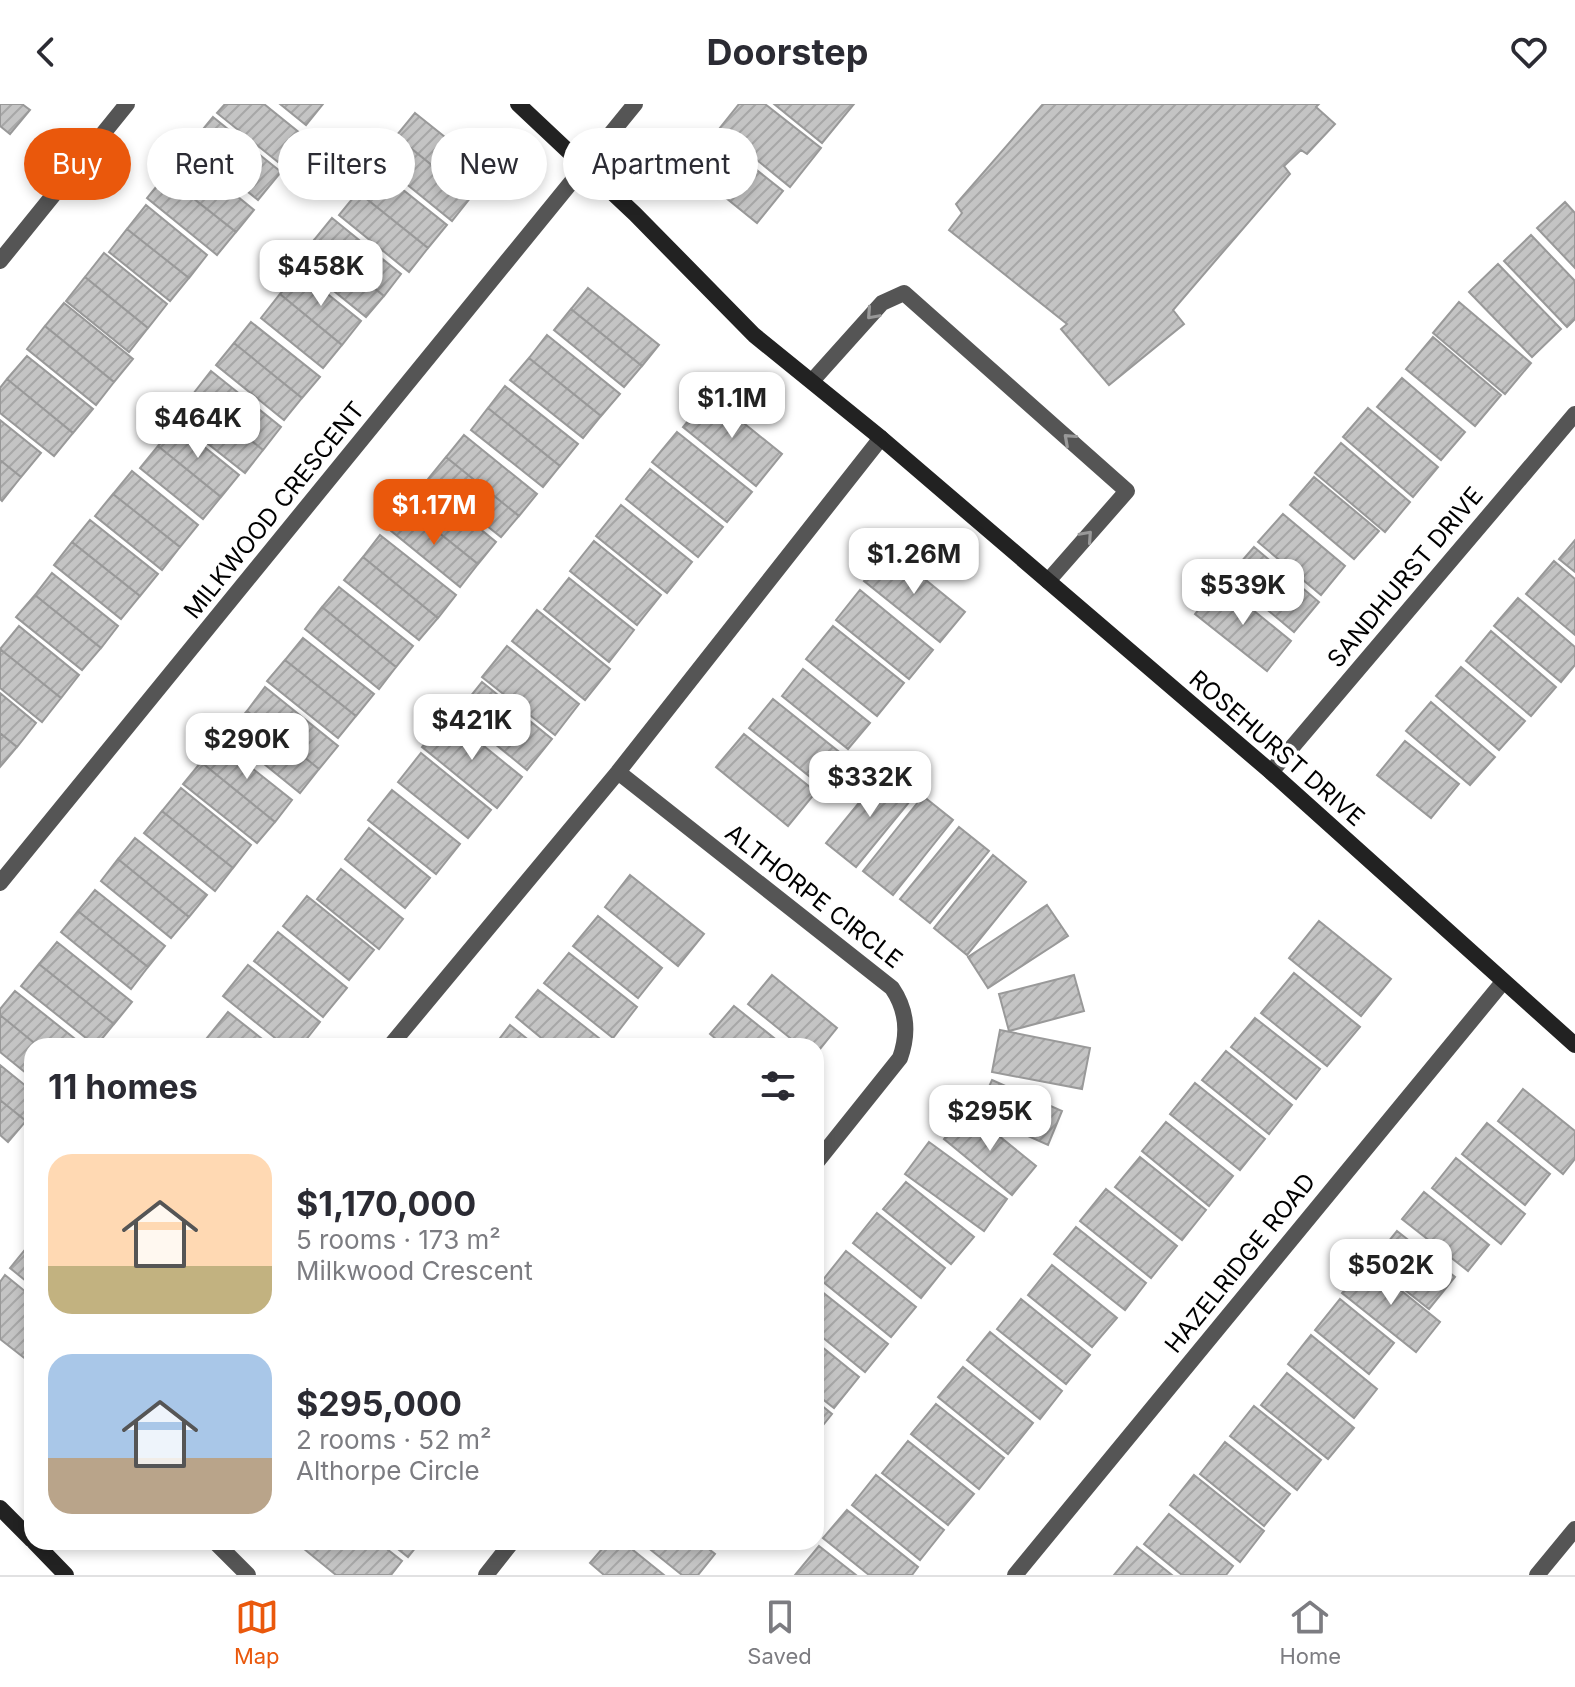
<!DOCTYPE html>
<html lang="en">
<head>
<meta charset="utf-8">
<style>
  body { margin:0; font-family:Inter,sans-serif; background:#f7f7f7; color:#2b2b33; height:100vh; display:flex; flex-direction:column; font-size:30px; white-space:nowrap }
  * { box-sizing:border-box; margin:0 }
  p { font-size:26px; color:#7c7c81 }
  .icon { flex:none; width:44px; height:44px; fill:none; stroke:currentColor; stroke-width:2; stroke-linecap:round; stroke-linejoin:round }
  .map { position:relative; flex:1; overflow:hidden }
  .panel { position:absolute; left:24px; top:934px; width:800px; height:512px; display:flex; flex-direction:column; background:#fff; border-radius:24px; box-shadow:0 4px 12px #0003 }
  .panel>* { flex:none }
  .hud { position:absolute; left:24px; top:24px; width:800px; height:72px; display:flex; gap:16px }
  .price { position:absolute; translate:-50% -68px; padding:0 18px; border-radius:16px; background:#fff; color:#222; font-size:26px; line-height:52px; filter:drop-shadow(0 2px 4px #0008) }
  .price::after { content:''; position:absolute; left:50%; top:48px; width:24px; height:18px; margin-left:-12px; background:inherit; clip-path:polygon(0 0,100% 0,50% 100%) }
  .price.on { background:#ea580c; color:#fff }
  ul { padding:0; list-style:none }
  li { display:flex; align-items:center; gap:24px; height:200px; padding:0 24px }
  li span { display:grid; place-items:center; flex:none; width:224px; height:160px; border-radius:24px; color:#555 }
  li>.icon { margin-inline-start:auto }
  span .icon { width:96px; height:96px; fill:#fffc; stroke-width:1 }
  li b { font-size:34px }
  h2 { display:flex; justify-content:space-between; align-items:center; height:96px; padding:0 24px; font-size:34px }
  .tag { padding:0 28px; border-radius:36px; background:#fff; box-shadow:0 4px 12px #0003; font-size:28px; line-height:72px }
  .tag.on { background:#ea580c; color:#fff }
  header { display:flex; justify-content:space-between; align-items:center; height:104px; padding:0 24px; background:#fff; font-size:36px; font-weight:700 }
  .tab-bar { display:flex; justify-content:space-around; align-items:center; height:112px; border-top:2px solid #e1e1e2; background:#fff; font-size:22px; color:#7c7c81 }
  .tab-bar a { display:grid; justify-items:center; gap:4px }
  .tab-bar .on { color:#ea580c }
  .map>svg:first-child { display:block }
</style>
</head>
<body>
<header><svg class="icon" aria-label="back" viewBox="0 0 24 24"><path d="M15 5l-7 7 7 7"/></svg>Doorstep<svg class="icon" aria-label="heart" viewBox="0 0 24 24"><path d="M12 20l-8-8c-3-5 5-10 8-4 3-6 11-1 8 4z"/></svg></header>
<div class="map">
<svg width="1575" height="1471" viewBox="0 0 1575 1471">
  <defs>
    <pattern id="building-hatch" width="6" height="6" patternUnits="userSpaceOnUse" patternTransform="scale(2)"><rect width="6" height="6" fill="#c4c4c4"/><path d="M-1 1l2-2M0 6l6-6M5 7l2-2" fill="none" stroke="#a7a7a7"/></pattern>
  </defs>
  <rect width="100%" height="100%" fill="#fff"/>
  <path fill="url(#building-hatch)" stroke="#999" stroke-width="2" d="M0,0h22l8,6 -20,24 -10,-8z
    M225,0h39l42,34 -23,28 -66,-53z
    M280,0h43l-17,21z
    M739,0h26l56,44 -31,39 -71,-58z
    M774,0h80l-32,39z
    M1043,0h276l-3,3 19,17 -28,30 -6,-4 -17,16 6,8 -117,136 11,14 -75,61 -48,-56 6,-5 -118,-94 13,-17 -6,-9z
    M415,9l76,61 -20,23 -75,-61z
    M213,13l68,55 -23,28 -68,-55z
    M396,32l75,61 -19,24 -75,-61z
    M714,32l69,55 -26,32 -68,-55z
    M184,49l70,57 -18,22 -71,-56z
    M377,65l70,56 -19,23 -70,-56z
    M165,72l71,56 -19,23 -70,-57z
    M358,88l70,56 -19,24 -70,-57z
    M1565,98l10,11v55l-38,-40z
    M146,101l61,50 -18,23 -62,-49z
    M332,114l69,56 -17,22 -70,-56z
    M127,125l62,49 -19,23 -61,-49z
    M1531,131l44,46v38l-8,8 -63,-66z
    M314,136l70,56 -18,21 -69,-56z
    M104,149l63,51 -19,24 -63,-51z
    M1498,160l63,65 -29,28 -63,-65z
    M299,167l62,50 -19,24 -62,-51z
    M85,173l63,51 -19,24 -63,-51z
    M588,184l71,57 -17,21 -71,-57z
    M280,190l62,51 -19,23 -62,-50z
    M1459,198l72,61 -26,31 -72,-61z
    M64,199l69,56 -19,23 -69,-56z
    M571,205l71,57 -18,21 -70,-57z
    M251,218l69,55 -18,21 -68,-55z
    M45,222l69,56 -18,23 -69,-56z
    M547,231l73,59 -19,22 -72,-58z
    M1433,233l68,58 -26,31 -69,-57z
    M234,239l68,55 -18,22 -68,-55z
    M27,252l66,53 -20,24 -66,-54z
    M529,254l72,58 -18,22 -73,-58z
    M211,267l70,56 -18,23 -70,-56z
    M1402,274l63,54 -24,28 -64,-53z
    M7,275l66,54 -19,23 -54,-43v-25z
    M505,282l73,58 -18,22 -72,-58z
    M193,290l70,56 -18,23 -71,-56z
    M709,291l73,59 -26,32 -73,-59z
    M488,304l72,58 -17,21 -72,-57z
    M1368,304l70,59 -25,30 -70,-60z
    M0,316l41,33 -20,24 -21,-17z
    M176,320l63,51 -18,22 -63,-51z
    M677,328l75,60 -25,30 -75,-60z
    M464,331l73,59 -18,22 -73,-59z
    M1341,339l69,59 -25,30 -70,-59z
    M158,342l63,51 -18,22 -63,-51z
    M446,353l73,59 -18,21 -73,-58z
    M0,356l21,17 -19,24 -2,-2z
    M650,365l73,58 -25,30 -72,-58z
    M132,367l66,54 -18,22 -67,-53z
    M1314,373l65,54 -25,28 -64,-54z
    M427,381l69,57 -18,22 -70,-56z
    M113,390l67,53 -18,23 -67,-54z
    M621,401l71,57 -25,31 -71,-57z
    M408,404l70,56 -18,23 -70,-57z
    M1283,410l62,52 -24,29 -63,-53z
    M90,416l68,54 -18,22 -68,-54z
    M380,431l76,60 -18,23 -75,-61z
    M1575,436v32l-16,-13z
    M594,437l67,54 -24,30 -67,-54z
    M72,438l68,54 -19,23 -67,-54z
    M1254,443l65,55 -25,30 -66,-55z
    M889,446l76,62 -25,30 -76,-61z
    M363,453l75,61 -19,22 -75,-60z
    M1554,457l21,18v56l-49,-41z
    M52,469l66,53 -17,22 -66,-53z
    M569,474l65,52 -25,32 -65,-53z
    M1220,479l71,58 -24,30 -72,-57z
    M339,483l74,59 -17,21 -74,-60z
    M860,486l73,60 -24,29 -73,-59z
    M35,491l66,53 -19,22 -66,-53z
    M1518,494l57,49v18l-14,17 -67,-56z
    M322,503l74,60 -17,22 -74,-60z
    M537,506l73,59 -25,31 -73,-59z
    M19,522l60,49 -18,23 -61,-49z
    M833,522l71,57 -27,33 -71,-57z
    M1491,527l65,56 -25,29 -65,-55z
    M303,534l71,56 -18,22 -71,-56z
    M507,542l72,58 -24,31 -73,-58z
    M0,545l61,49 -19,24 -42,-34z
    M285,556l71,56 -18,22 -71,-57z
    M1461,563l64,54 -26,29 -63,-54z
    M803,565l67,54 -22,26 -66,-53z
    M482,578l70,57 -25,31 -70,-57z
    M265,583l73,59 -19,23 -72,-58z
    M0,589l36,30 -19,24 -17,-14z
    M773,595l75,60 -24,29 -75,-60z
    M1431,598l64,55 -25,28 -64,-54z
    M247,607l72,58 -19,24 -73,-59z
    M447,612l75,61 -25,31 -75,-61z
    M0,629l17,14 -17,20z
    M744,630l72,58 -28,34 -72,-59z
    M218,637l74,59 -17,22 -74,-60z
    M1405,637l54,43 -28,34 -54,-43z
    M421,649l70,57 -23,28 -70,-56z
    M201,658l74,60 -18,21 -74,-59z
    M885,667l30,24 -59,72 -30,-24z
    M181,684l70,57 -18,23 -71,-57z
    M392,686l68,54 -24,30 -68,-54z
    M923,692l30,24 -60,75 -30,-24z
    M162,707l71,57 -18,23 -71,-58z
    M959,723l30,24 -59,72 -30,-24z
    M369,724l61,50 -25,30 -60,-49z
    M135,734l72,57 -18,22 -71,-58z
    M993,751l33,27 -59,73 -33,-27z
    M118,755l71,58 -18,21 -70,-57z
    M341,765l62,50 -24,30 -62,-50z
    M630,771l74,59 -26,32 -73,-59z
    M95,786l70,56 -17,21 -70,-56z
    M307,792l67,54 -25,30 -66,-54z
    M1047,801l21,31 -80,52 -20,-31z
    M78,807l70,56 -17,22 -70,-57z
    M598,812l64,52 -24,30 -65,-52z
    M1319,817l72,58 -30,37 -72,-58z
    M278,828l69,56 -24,29 -69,-56z
    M57,838l75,60 -18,22 -75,-60z
    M569,849l68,54 -24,31 -69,-55z
    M39,860l75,60 -18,22 -75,-60z
    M248,861l72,57 -19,24h-16l-62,-50z
    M1294,869l66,54 -33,39 -66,-53z
    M772,871l65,53 -21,26v-8h-16l-52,-42z
    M1074,871l10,36 -75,20 -10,-37z
    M538,886l66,52 -4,4h-49l-35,-29z
    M15,887l69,55h-46l-38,-31v-6z
    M734,902l50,40h-60l-14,-12z
    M228,908l43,34h-55l-9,-8z
    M0,911l38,31h-6v32l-32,-26z
    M1255,914l65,51 -24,30 -65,-52z
    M510,921l26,21h-42z
    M1000,926l90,18 -8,41 -90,-17z
    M1226,947l66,54 -23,29 -67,-54z
    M0,961l32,26v22l-6,8 -26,-21z
    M992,976l70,31 -14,34 -71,-32z
    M1195,979l70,56 -25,31 -70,-56z
    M1523,985l52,42v28l-12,15 -65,-53z
    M0,996l26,21 -18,21 -8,-7z
    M967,1006l69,56 -24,29 -68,-56z
    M1166,1018l67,54 -24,30 -67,-55z
    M1487,1019l63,51 -25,31 -63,-51z
    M929,1038l78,57 -23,32 -79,-57z
    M1140,1053l66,53 -24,30 -67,-53z
    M1456,1054l69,56 -24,30 -69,-56z
    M906,1078l68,55 -23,27 -68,-55z
    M1106,1085l71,57 -26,32 -71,-57z
    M1424,1088l65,53 -21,26 -66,-52z
    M877,1109l68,55 -24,30 -68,-55z
    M1076,1123l70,56 -21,27 -71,-56z
    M1397,1127l58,46 -26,32 -58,-46z
    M32,1137v45l-22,-18z
    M846,1147l70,56 -25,30 -69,-56z
    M1367,1159l73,59 -24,30 -74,-59z
    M1052,1161l65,53 -25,29 -64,-52z
    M5,1171l27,22v67l-32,-25v-57z
    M816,1183l72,57 -23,28 -49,-40z
    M1021,1195l69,56 -24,29 -69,-55z
    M1340,1195l54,44 -25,31 -54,-44z
    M990,1228l72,59 -22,28 -73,-59z
    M1311,1231l66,54 -23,29 -66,-54z
    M816,1238l43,35 -25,31 -18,-14z
    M963,1263l70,56 -25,31 -70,-57z
    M1287,1269l67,55 -26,31 -67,-54z
    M816,1297l16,13 -16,20z
    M936,1300l68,54 -25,31 -68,-55z
    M1254,1302l67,54 -24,30 -67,-54z
    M908,1337l66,53 -26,31 -66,-52z
    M1225,1338l65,52 -26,32 -64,-52z
    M876,1371l68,55 -24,30 -68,-55z
    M1194,1371l70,56 -24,31 -70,-57z
    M847,1406l71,57 -6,8h-43l-46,-37z
    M1169,1410l64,52 -7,9h-44l-38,-31z
    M299,1438h79l24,19 -11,14h-55l-38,-31z
    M389,1438h31l-12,15z
    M608,1438h15l41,33h-60l-14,-12z
    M641,1438h59l15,12 -17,21h-16z
    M819,1442l37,29h-61z
    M1137,1443l35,28h-58z"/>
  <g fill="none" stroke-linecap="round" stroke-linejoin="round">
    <path stroke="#555" stroke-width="16" d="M812,277l70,-78 22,-10 223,198 -79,90"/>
    <path stroke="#555" stroke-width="16" d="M0,157l127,-157
      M618,668l274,216c15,22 17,45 8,70l-84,105
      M1271,668l304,-358
      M0,779l635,-779
      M390,942l228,-274 263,-334
      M215,1438l33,33
      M486,1471l26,-33
      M1015,1471l488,-593
      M1537,1471l38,-46"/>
    <path stroke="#222" stroke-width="16" d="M518,0l117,110 119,121 127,103 390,334 304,273
      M0,1404l32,32
      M34,1438l32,33"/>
  </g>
  <defs><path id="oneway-chevron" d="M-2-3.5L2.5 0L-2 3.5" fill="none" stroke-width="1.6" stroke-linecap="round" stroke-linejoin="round" transform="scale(2)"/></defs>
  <g stroke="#999">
    <use href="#oneway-chevron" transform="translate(872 210) rotate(132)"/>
    <use href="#oneway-chevron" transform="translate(1069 335) rotate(-138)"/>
    <use href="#oneway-chevron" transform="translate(1087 432) rotate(-48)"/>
  </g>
  <g text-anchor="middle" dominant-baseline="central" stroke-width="7" stroke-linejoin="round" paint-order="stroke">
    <g font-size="24" fill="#000" stroke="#fff">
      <text transform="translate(274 406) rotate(-51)">MILKWOOD CRESCENT</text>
      <text transform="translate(1405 473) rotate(-50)">SANDHURST DRIVE</text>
      <text transform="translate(1277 644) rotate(41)">ROSEHURST DRIVE</text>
      <text transform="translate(814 792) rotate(38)">ALTHORPE CIRCLE</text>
      <text transform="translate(1240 1159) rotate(-51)">HAZELRIDGE ROAD</text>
    </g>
  </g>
</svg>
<b class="price" style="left:321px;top:204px">$458K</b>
<b class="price" style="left:732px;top:336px">$1.1M</b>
<b class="price" style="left:198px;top:356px">$464K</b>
<b class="price on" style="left:434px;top:443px">$1.17M</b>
<b class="price" style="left:914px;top:492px">$1.26M</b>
<b class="price" style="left:1243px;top:523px">$539K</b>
<b class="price" style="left:472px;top:658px">$421K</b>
<b class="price" style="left:247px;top:677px">$290K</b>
<b class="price" style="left:870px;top:715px">$332K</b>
<b class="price" style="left:990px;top:1049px">$295K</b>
<b class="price" style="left:1391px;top:1203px">$502K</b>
<div class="hud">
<a class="tag on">Buy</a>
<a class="tag">Rent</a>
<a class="tag">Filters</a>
<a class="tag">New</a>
<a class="tag">Apartment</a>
</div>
<section class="panel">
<h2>11 homes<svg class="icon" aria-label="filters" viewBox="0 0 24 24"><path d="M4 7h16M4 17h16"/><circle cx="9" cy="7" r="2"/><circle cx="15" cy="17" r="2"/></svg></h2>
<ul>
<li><span style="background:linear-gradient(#ffd9b3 70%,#c2b280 0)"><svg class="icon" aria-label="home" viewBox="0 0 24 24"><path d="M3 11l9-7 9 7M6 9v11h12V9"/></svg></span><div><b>$1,170,000</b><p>5 rooms · 173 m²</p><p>Milkwood Crescent</p></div></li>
<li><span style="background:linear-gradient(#a9c7e8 65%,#b9a48a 0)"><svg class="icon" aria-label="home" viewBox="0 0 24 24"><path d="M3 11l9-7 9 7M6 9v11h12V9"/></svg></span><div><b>$295,000</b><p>2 rooms · 52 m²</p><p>Althorpe Circle</p></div></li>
</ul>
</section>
</div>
<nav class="tab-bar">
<a class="on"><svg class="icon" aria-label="map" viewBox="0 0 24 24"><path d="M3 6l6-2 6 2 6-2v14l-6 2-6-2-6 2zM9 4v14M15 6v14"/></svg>Map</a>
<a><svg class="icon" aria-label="saved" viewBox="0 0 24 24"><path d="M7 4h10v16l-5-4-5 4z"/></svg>Saved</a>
<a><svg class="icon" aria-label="home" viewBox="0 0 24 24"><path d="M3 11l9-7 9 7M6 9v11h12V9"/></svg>Home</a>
</nav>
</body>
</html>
